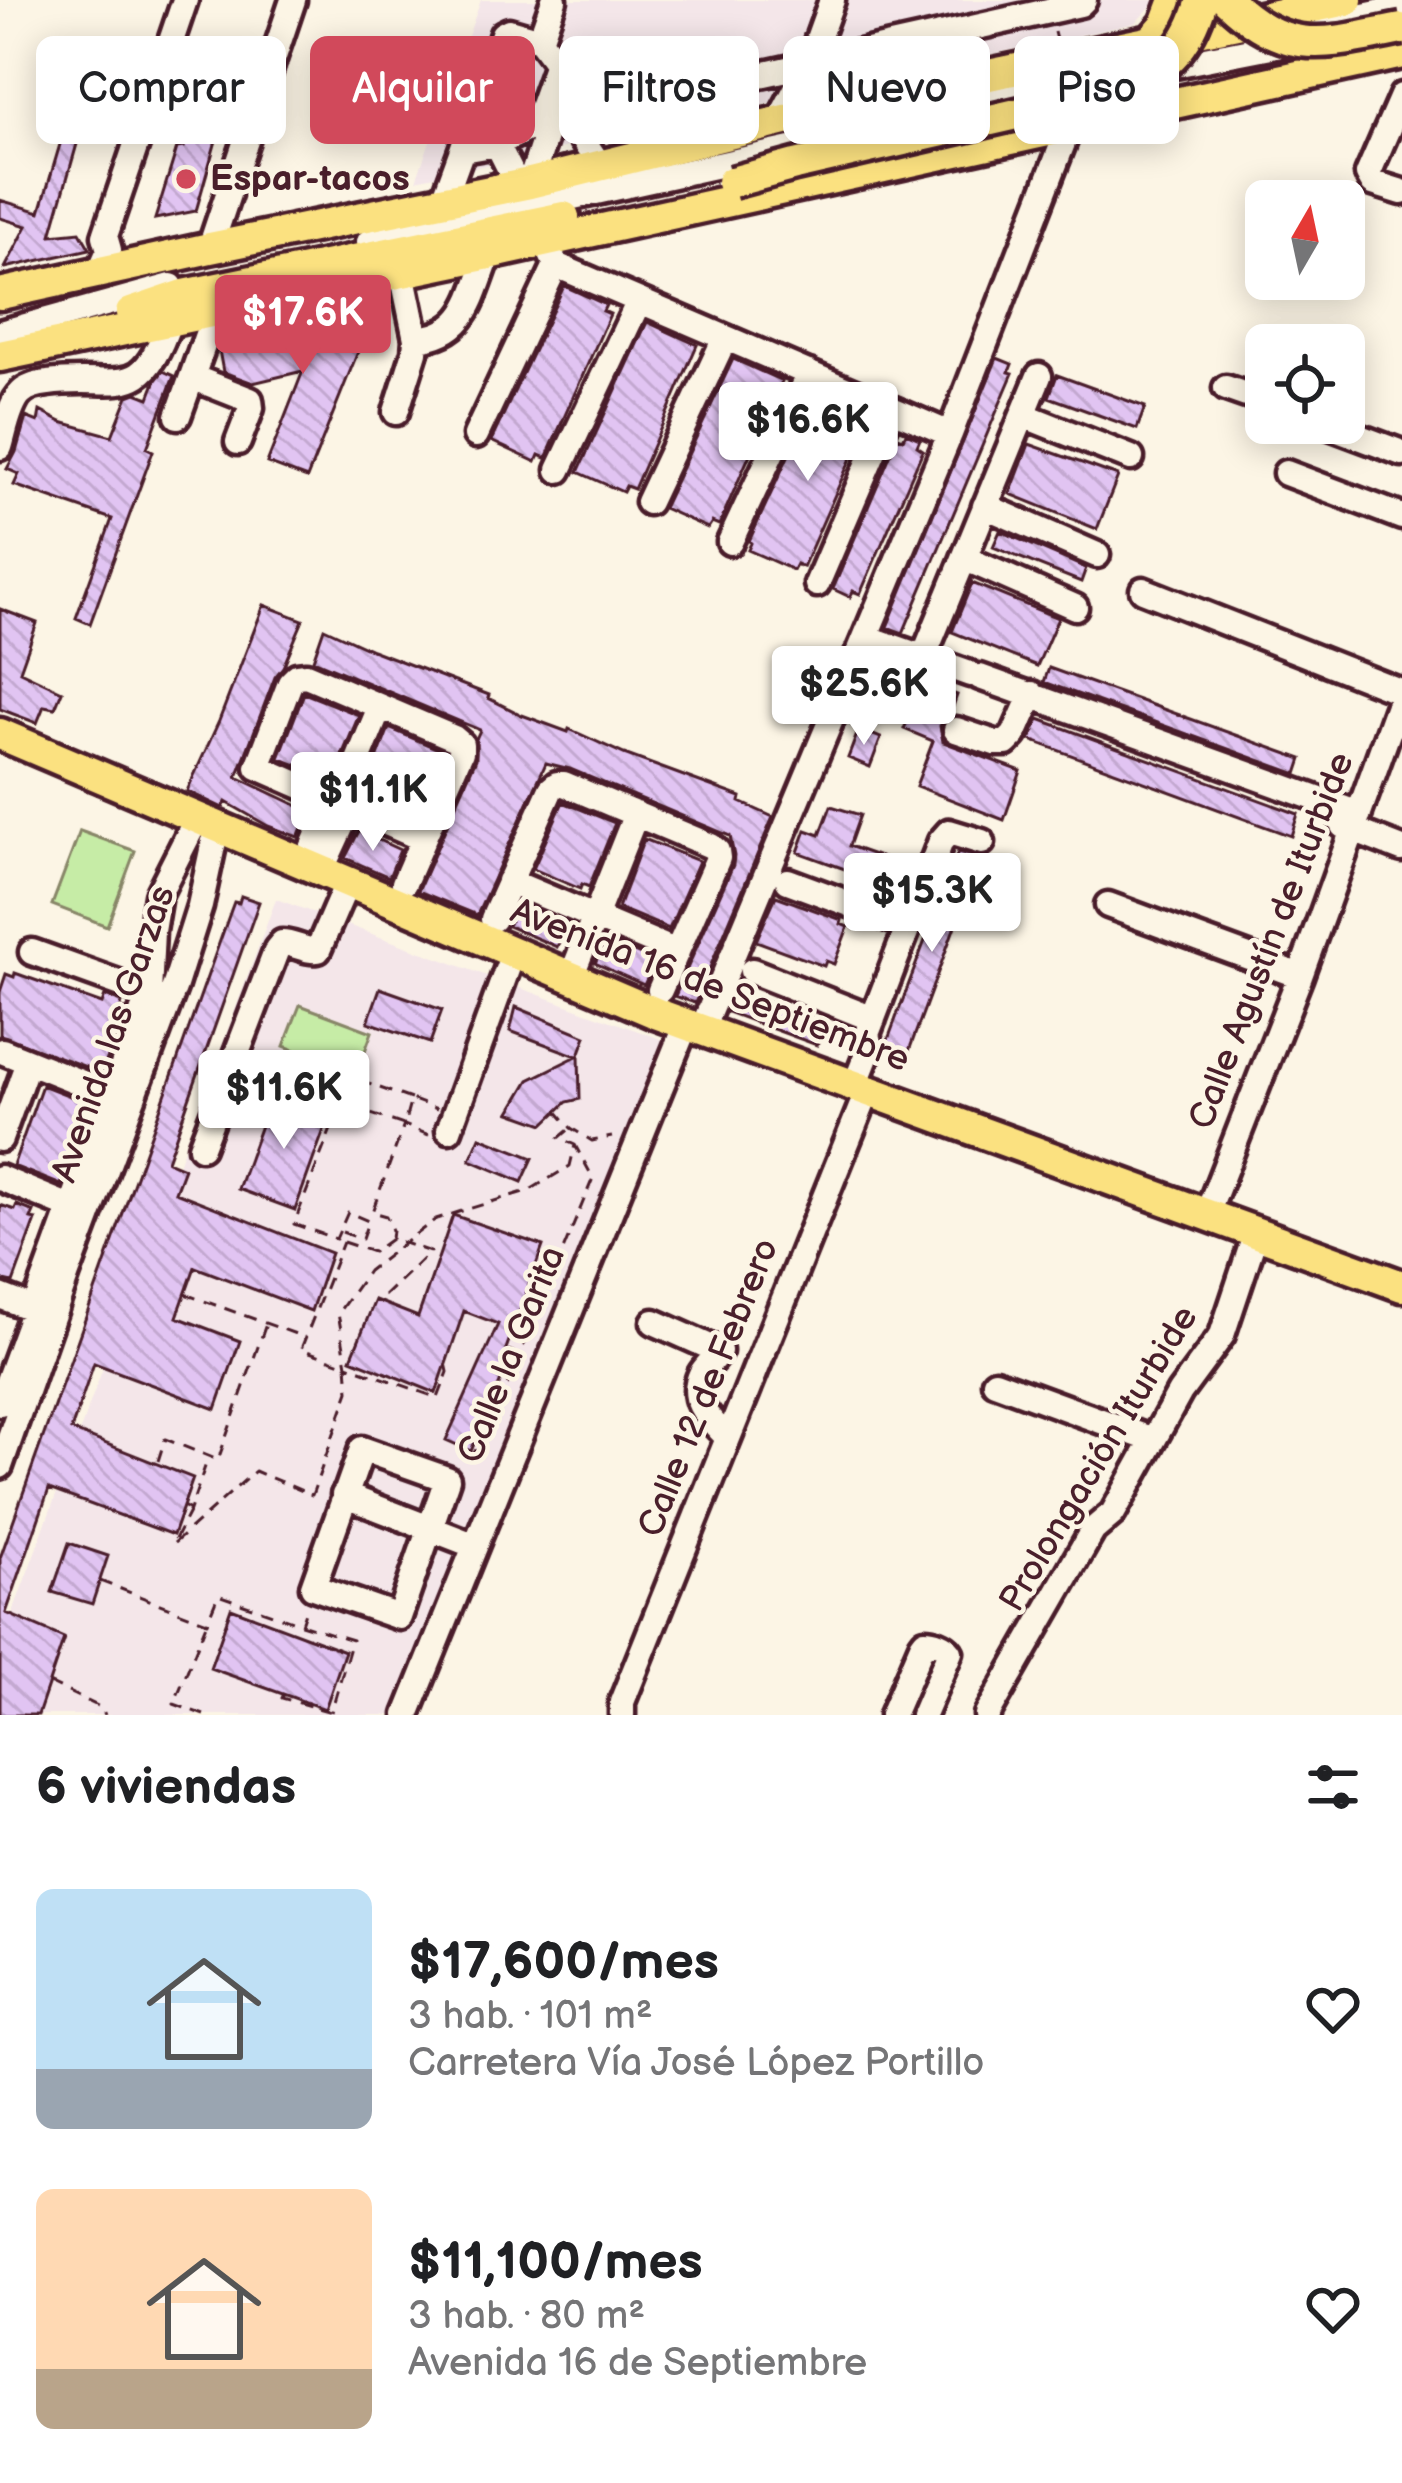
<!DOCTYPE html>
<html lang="es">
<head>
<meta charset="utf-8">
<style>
  body { margin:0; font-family:"Balsamiq Sans",sans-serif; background:#f2f2f2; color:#202124; height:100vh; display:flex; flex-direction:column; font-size:45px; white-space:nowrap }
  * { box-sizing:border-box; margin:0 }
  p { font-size:39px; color:#757577 }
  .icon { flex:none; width:66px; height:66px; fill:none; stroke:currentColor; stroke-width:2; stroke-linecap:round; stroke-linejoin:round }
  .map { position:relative; height:1715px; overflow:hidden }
  .sheet { display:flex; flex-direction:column; background:#fff; flex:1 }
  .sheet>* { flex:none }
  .hud { position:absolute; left:36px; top:36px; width:1332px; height:108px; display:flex; gap:24px }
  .needle { width:78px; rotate:9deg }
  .controls { position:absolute; left:1245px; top:180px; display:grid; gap:24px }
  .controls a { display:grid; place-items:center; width:120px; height:120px; border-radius:18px; background:#fff; box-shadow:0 6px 30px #0003; font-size:60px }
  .price { position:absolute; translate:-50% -102px; padding:0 27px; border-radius:12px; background:#fff; color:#222; font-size:39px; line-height:78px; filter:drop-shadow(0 3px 6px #0008) }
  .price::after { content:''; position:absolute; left:50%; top:72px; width:36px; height:27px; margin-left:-18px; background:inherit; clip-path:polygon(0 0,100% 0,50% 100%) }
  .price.active { background:#d1495b; color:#fff }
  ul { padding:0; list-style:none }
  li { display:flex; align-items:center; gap:36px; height:300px; padding:0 36px }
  li span { display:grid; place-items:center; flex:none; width:336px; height:240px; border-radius:18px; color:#555 }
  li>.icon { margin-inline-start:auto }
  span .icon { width:144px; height:144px; fill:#fffc; stroke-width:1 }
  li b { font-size:51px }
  h2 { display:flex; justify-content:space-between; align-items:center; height:144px; padding:0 36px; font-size:51px }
  .chip { padding:0 42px; border-radius:18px; background:#fff; box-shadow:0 6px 30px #0003; font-size:42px; line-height:108px }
  .chip.active { background:#d1495b; color:#fff }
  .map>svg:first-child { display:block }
</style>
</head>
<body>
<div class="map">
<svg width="1402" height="1715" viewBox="0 0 1402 1715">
  <defs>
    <pattern id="building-back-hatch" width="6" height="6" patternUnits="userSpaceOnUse" patternTransform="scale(3)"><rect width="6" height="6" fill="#e1c4f2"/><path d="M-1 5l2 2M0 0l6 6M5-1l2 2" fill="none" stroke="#c3a8d0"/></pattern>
  </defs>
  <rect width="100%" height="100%" fill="#fcf5e5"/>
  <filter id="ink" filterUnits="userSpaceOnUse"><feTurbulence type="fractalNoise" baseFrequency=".00833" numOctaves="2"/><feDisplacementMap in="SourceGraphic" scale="24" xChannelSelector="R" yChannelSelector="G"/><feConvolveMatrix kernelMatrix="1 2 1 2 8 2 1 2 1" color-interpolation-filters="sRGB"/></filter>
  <g filter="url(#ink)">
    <path fill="#f4e6e9" d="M481,0h676l-22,23 -719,157z
      M276,899l387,141 -269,675h-394v-68z"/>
    <path fill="#c6eca6" stroke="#888668" stroke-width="3" d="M80,831l55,20 -28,75 -55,-21z
      M300,1005l72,27 -15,41 -73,-27z"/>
    <path fill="url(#building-back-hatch)" stroke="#4a1f2b" stroke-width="3" d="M74,97l15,5 -38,133 29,-3 10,17 -85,19 22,-42 -27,-8v-18l40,12z
      M218,118l5,18 -6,1 -21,74 -41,8 22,-71 7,-1 -5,-21z
      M564,286l42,19 -3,6 7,3 -64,144 -7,-3 -3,7 -45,-21z
      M380,297l-73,181 -40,-15 36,-92 -50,12 -30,-11 -4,-22 2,-5 131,-31 8,-13z
      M647,322l50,23 -63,144 -8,-3 -3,6 -45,-20z
      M997,358l15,6 -3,8 4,1 -6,14 -104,246 -16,-6z
      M733,359l49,22 -63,144 -7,-3 -4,6 -45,-20z
      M163,371l11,5 -27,72 6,3 -63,173 -14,-6 36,-99 -98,-34 5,-11 -12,-5 9,-17 10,-35 12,5 2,-11 21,11 51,14 16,-40 8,-3 13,5 7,-18z
      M1057,375l88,32 -8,22 -88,-32z
      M820,396l42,18 -2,5 7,3 -64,145 -7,-3 -3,6 -45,-20 3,-7 -2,-2 66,-143 4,1z
      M906,433l14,6 -3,7 6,4 -63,144 -7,-3 -3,6 -17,-8 65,-152 5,2z
      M1029,444l89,32 -21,53 -87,-35z
      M1000,531l86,37 -5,14 -88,-35z
      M972,583l86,35 -21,48 -85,-34z
      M264,605l39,15 -20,47 -8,10 -38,100 72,34 -11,26 -30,-11 -42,-24 -3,6 -36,-17 32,-70z
      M0,609l37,14 -17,48 42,20 -7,17 -11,-2 -7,17 -37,-14z
      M324,628l48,22 117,45 -1,3 34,17 46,17 1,-3 55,25 117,43 -1,5 33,15 -78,186 -20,-7 58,-131 1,-9 -4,-20 -160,-67 -24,-6 -69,152 -59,-24 58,-132v-20l4,-9 -167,-70z
      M872,665l85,30 -7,20 -10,11 3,16 78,29 -17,49 -88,-34 17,-45 -29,-12 10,-24 -37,-14 -12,33 -16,-6z
      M1049,668l253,91 -5,15 -253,-92z
      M304,693l55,22 -27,64 -53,-21z
      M1039,719l259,95 -7,22 -261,-96z
      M389,728l54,23 -27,63 -4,2 -49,-21z
      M859,729l22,9 -11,29 -22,-9z
      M563,802l52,21 -26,64 -7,-3 -2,5 -47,-20z
      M831,806l29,9 -11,31 45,16 -8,22 -88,-32 8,-22 14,5z
      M359,831l41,19 -11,27 -44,-19z
      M644,839l55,22 -30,68 -51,-21z
      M958,852l22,6 -74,201 -20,-8v-6z
      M241,896l18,6 -92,259 17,7 -9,24 156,61 -20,58 -116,-44 -18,50 63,24 -24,68 -122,-46 -23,67 122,48 -20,57 -124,-46 -43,124 58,25 -26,77h-38v-157l231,-648 3,-8 5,1z
      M776,896l66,24 -1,4 7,3 -14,37 -8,-3 -2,5 -68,-25z
      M518,903l49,20 -10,24 -49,-21z
      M606,940l49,21 -11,24 -49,-22z
      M15,973l87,31 3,-8 17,6 -1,5 4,2 -23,64 -102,-38v-43l6,-18 8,3z
      M380,988l62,22 -12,33 -62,-21z
      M736,991l89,32 -8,22 -90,-33z
      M516,1007l70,29 -7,19 1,44 -13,3 -23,22 -34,-12 19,-32 48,-24 -67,-25z
      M42,1085l49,19 -30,81 -48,-19z
      M272,1095l57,21 -34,94 -57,-21z
      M480,1137l53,21 -11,24 -52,-22z
      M0,1205l15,5 2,-5 17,7 -3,7 5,1 -23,63 -13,-3z
      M453,1215l90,31 -37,103 7,3 -42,99 -25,-11 52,-116 -34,-13 -28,82 -85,-34 24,-59 43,17z
      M69,1543l39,13 -16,48 -40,-12z
      M231,1608l114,43 -20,58 -115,-41z"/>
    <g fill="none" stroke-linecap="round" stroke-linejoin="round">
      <g stroke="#4a1f2b" stroke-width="33">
        <path id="minor" d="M1281,33l121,-25
          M809,64l41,40
          M1154,69l143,-28
          M1402,96l-34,78 5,9 29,9
          M940,100l230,-45
          M568,118l33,49
          M779,121l30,-57 23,-64
          M535,125l22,-62 -17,-23 14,-40
          M497,144l21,42
          M462,150l41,-116 6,-3 31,9
          M530,183l20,-61
          M443,202l19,-52 35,-6 38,-19 545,-121 4,-4
          M369,242l599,-132
          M210,248l83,-248
          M556,265l394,169
          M99,273l10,-23 -4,-14 80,-236
          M0,333l171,-47
          M416,339c52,-4 56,-42 73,-85
          M192,377l58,23 1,8 -13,34
          M1226,388l40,14
          M396,412l19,-60 1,-13 -14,-67
          M1023,415l108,43
          M178,416l37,-104
          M1322,423l80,30
          M476,435l80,-170 -6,-13
          M0,447c5,-16 9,-43 21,-54 7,-7 18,-9 27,-10 70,-10 92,23 121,-61
          M559,470l80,-169
          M1286,473l116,44
          M648,502l77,-164
          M985,506l112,49
          M730,542l79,-169
          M964,558l111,49
          M817,584l75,-175
          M1143,590l259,102
          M866,637l104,37
          M923,658l116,-282
          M980,677l379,137
          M956,730l39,13h11l8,-8 18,-41
          M1343,826l59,23
          M305,865l22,-52 13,-9
          M321,871l23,-50 -4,-17 40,-97
          M509,881l168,71
          M788,881l121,45
          M404,883l57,-131v-8l-7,-6 -148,-63 -9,1 -7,7 -32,84 165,72
          M1108,905l192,71
          M493,919l58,-130 6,-5h7l147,62 6,5 1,7 -58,132
          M32,952l128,46
          M752,971l121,48
          M571,977l65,-163
          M702,1029l248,-595 120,-309
          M2,1051l110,44
          M855,1085l15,-38 -3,-13 74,-193 8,-9 33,10
          M449,1130l64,-177
          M0,1139l28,-77
          M201,1147l76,-198 5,-6c12,0 24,9 36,7l29,-67
          M0,1178l70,29
          M1207,1214l93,-238 102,-282
          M0,1296l34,13
          M654,1322l65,29c-4,8 -13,14 -18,23 -13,28 9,45 26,63
          M995,1382l158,58
          M0,1403l149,-409 3,-63 6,-36 39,-77
          M362,1449l85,30 -48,138 -86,-30z
          M0,1466l67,-192 108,-289 25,-79 17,-79
          M344,1495l129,50
          M407,1715l279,-691
          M622,1715v-13l246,-612
          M892,1715l30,-70 3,-4c8,0 20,4 25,11l-27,63
          M987,1715l106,-185 20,-17 67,-121 42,-57 34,-102"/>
      </g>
      <g stroke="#4a1f2b" stroke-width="39">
        <path id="major" d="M1152,40l14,-16 9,-24
          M0,294l210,-46 320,-65 320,-79 497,-104
          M131,313l53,-18 380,-78
          M0,356l489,-102 913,-201
          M0,734l658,280 744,272"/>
      </g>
      <path stroke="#4a1f2b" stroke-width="3" stroke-dasharray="12 9" stroke-linecap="butt" d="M411,1099l-62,-22 -8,27 63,21 7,-26 26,10
        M340,1106l-46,118 42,15 12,-27 20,9 3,-5
        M556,1110l15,18 21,13 20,-4
        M429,1135l-25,-10 -32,87 14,4 6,14 -1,9 13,4 -36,28 -30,42 9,52 91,33 10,-26 -2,-9
        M342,1232l20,7 6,-17
        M343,1242l30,10 18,-13
        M185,1294l119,43
        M384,1296l46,-44 -26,-9 32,-24 94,-29 40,-24 5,-21 -16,-7 12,-10
        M470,1460l22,-38 101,-244 -18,-33
        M158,1461l7,-22 53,21 48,-136
        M183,1506l7,4 18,-52
        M190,1510l-18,35 83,-74 57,24 37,-104 -2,-26 -46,-16 42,-107
        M100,1581l107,41 11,-27 83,29 6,-18
        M301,1624l51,16 -21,72
        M49,1683l53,25 3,7
        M284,1694l-2,4 49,14 -1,3
        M204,1715l-30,-11 32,-80"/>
      <use href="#minor" stroke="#fcf5e5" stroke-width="24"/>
      <use href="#major" stroke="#fbe180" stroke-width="30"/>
      <g stroke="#4a1f2b" stroke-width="39" stroke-linecap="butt">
        <path id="major-bridge" d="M1227,0c61,59 100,43 175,29
          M732,182l63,-17 322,-74c46,-18 72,-43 85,-91"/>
      </g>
      <path stroke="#4a1f2b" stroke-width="3" stroke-dasharray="12 9" stroke-linecap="butt" d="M1054,32l12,48"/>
      <use href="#major-bridge" stroke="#fbe180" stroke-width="30"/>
    </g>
  </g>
  <circle fill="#d1495b" stroke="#fcf5e5" stroke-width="4.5" cx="186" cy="179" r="12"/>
  <g text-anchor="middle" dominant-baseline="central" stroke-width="9" stroke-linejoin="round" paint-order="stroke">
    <g font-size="36" font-weight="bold" fill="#4a1f2b" stroke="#fcf5e5" text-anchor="start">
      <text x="210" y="179">Espar-tacos</text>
    </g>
    <g font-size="36" fill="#4a1f2b" stroke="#fcf5e5">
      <text transform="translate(1272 941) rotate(-69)">Calle Agustín de Iturbide</text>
      <text transform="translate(710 986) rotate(21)">Avenida 16 de Septiembre</text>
      <text transform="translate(114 1034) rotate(-71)">Avenida las Garzas</text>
      <text transform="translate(512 1355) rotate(-68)">Calle la Garita</text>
      <text transform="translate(709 1388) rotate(-68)">Calle 12 de Febrero</text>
      <text transform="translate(1099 1459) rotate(-59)">Prolongación Iturbide</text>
    </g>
  </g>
</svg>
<div class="controls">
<a><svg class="needle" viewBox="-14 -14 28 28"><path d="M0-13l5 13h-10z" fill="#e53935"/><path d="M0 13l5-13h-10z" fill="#757577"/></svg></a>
<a><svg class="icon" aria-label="locate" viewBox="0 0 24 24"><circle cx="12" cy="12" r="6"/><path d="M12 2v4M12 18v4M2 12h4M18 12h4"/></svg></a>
</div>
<b class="price active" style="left:303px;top:377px">$17.6K</b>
<b class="price" style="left:808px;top:484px">$16.6K</b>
<b class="price" style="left:864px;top:748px">$25.6K</b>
<b class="price" style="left:373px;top:854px">$11.1K</b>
<b class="price" style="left:932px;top:955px">$15.3K</b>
<b class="price" style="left:284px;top:1152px">$11.6K</b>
<div class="hud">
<a class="chip">Comprar</a>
<a class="chip active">Alquilar</a>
<a class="chip">Filtros</a>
<a class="chip">Nuevo</a>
<a class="chip">Piso</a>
</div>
</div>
<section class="sheet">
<h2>6 viviendas<svg class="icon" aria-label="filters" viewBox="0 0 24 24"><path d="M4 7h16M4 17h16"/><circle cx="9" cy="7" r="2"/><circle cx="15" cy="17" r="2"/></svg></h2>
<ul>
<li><span style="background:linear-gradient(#bfe0f5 75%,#9aa5b1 0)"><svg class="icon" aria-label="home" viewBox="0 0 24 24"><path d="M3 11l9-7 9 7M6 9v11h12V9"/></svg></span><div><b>$17,600/mes</b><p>3 hab. · 101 m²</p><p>Carretera Vía José López Portillo</p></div><svg class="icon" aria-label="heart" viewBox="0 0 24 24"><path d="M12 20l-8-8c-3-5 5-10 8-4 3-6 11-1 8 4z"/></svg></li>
<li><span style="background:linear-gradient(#ffd9b3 75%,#b9a48a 0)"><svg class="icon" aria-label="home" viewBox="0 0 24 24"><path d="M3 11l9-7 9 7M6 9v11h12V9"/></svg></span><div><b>$11,100/mes</b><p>3 hab. · 80 m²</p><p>Avenida 16 de Septiembre</p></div><svg class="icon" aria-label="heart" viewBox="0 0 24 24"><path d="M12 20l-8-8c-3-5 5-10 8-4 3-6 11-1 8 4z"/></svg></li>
</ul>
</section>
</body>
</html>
